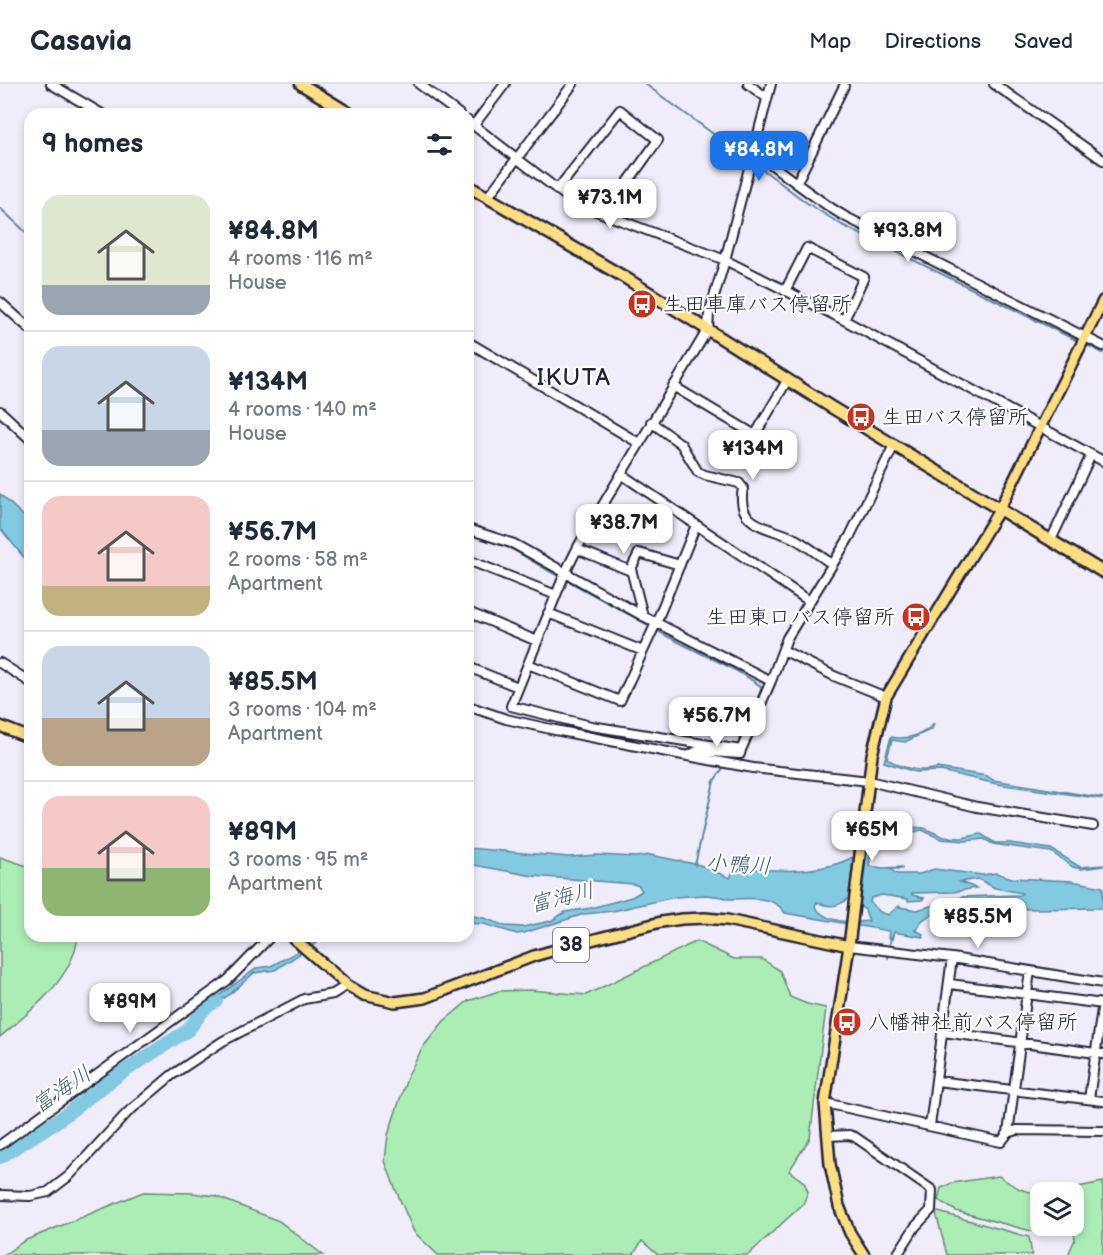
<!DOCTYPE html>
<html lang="en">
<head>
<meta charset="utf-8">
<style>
  body { margin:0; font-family:"Balsamiq Sans","Klee One",sans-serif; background:#f2f2f3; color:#1f2937; height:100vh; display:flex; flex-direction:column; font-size:22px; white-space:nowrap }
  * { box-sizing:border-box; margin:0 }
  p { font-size:20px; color:#747a83 }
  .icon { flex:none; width:33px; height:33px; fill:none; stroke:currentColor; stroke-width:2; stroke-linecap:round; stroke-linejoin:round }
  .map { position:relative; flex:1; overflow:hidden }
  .sheet { position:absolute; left:24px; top:24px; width:450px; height:834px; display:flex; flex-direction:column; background:#fff; border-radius:18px; box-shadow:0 3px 9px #0003 }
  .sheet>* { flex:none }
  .fabs { position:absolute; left:1030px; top:1098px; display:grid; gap:12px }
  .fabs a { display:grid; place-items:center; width:54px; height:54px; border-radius:12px; background:#fff; box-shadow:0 3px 9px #0003; font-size:30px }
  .price { position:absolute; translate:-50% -51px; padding:0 14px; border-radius:12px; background:#fff; color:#222; font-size:20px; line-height:39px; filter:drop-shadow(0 2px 3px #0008) }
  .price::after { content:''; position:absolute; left:50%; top:36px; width:18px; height:14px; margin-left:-9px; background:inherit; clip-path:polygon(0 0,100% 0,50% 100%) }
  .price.active { background:#1a73e8; color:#fff }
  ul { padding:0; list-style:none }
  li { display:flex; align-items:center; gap:18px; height:150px; padding:0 18px }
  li+li { border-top:2px solid #e0e1e3 }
  li span { display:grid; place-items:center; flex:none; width:168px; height:120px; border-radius:18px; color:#555 }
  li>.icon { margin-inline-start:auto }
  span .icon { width:72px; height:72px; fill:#fffc; stroke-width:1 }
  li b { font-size:26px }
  h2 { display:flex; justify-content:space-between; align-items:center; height:72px; padding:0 18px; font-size:26px }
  header { display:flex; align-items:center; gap:36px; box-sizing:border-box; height:84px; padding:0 30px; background:#fff; border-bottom:2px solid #e0e1e3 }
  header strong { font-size:28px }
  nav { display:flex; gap:33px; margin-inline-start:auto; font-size:21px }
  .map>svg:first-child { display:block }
</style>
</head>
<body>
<header>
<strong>Casavia</strong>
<nav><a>Map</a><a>Directions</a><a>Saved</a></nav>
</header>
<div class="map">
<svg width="1103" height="1171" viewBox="0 0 1103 1171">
  <rect width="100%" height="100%" fill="#f0ecfa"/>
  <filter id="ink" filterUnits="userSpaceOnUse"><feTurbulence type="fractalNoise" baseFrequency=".0167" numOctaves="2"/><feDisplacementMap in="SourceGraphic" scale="12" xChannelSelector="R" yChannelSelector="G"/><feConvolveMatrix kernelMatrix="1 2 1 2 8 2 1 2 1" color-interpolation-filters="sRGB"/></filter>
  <g filter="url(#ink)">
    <path fill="#acedb5" stroke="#678878" stroke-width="1.5" d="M0,773l30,10v69h48c-5,43 -46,74 -78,101z
      M697,857l37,18h28l18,12 10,26 17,7 19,4 -16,130 -21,33 15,11 4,10 -5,12 -55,51h-90l-16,-14 -9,14h-195l-24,-23 -19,-44 -10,-27 3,-26 20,-60 15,-28 21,-26 24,-20 31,-10 31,-1 56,5z
      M999,1092c14,10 24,17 42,17v33h9l-19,5 -75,-20 -18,-11 3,-12 11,-5z
      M1103,1098v73h-35l7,-16 -2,-12 -3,-1h4v-34h-21z
      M143,1108l49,1 23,3 64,25 44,34h-319l20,-14z
      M938,1128l91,25 3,18h-85l-11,-42z"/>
    <path fill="#82cae2" stroke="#5c879f" stroke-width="1.5" fill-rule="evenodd" d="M0,410l30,28v43l-30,-37z
      M934,639l-2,6 -27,13 -13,-2 -5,18c13,10 34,15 50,10l50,8 6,4 110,18v1l-106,-15 -56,-13 -26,1 -31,-10 7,-25c14,3 33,-1 43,-14z
      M899,742l25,2 20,9 18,1 19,-4 14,9h15l41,6 29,18 23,-2v1l-22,3 -8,-2 -22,-15 -58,-8 -9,-5 -19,2 -24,-2 -19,-9 -9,2 -16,-1 -12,4 -14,16 -2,15 14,2 19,-1v2h-12l7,5h23l14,-5 48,6 14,-2 16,5 60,3 31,6v21l-74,1 -54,-7c-11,12 -38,7 -51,17 -4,2 -5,8 -9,11l8,4v3l-29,-5 -2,7 -4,-1 1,-7 -104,-18c-11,-19 -38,-14 -57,-14l-5,-2 -17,-2 -31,2 -62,14 -29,3 -60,19 -7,1 -33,-10 -16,-1v-8l16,3 21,8 18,1 28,-6 14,-9 26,-4 41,-11 10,-6 -3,-5 -6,-2 -100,-8 -65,-12v-16l101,9 28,-2 39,2 14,-2 50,10 30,13 4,-9 4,-2c37,4 81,8 115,-10 17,-9 27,-28 46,-31zM978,795l17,9 27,5 -2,2 -58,2 -45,13 -18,-3v-1l-11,9 -8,-3 -10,-10 1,-4 11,-3 26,4v2l14,-1 2,-2 -12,-3v-2l41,-1 23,-4 -16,-6zM849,814l16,12 4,11c-16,2 -45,2 -54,-15l2,-4c13,6 21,5 32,-4z
      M316,852h11l-52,34 -21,3 -25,22 -28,18 -3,-2 59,-43 14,-2 24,-13z"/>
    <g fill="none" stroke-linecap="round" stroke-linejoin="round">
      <path stroke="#5c879f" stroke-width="2" d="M645,0l104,76
        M754,79l53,40 35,22 238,117
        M0,124l30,28
        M1085,260l18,9
        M468,450l12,3
        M497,458c22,9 41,24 63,35
        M565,495l87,48
        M656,546c35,21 73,33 106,57l-21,53
        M695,781l19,-84 11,-16
        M888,874l3,-21"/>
      <path stroke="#82cae2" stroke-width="14" d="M0,1073l60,-38 57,-43 71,-46 17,-22 11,-7"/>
      <g stroke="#22223b" stroke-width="12">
        <path id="minor" d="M51,0l51,30
          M419,0l40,30
          M748,0l19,14
          M994,0l109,76
          M468,37l107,82 150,57 119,60 259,141
          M474,41l31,-41
          M753,67c31,22 59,46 91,65l259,130
          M797,98l47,-96
          M557,106l63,-80 38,30 -53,74
          M487,114l86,-114
          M785,207l22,-43 57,29 -20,43
          M0,218l30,27
          M468,258l171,101
          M673,302l82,49 33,-56
          M0,327l30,28
          M651,338l30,22 17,28 7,3 34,8 4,5c-8,41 29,38 54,52 12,7 23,16 35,24
          M621,390l188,127
          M468,445l46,15 129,72 128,65
          M1051,456l40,-85
          M577,465l54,22
          M468,476l88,35
          M468,528l69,29
          M548,529l95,38
          M643,532l-12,-47 8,-16 41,12
          M783,566l51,26 52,21
          M0,579l30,19
          M528,580l92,37 36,-78 40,-98
          M468,583l50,20
          M468,622l38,13 49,11 133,26 65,12 116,13 108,26 116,19
          M741,666l30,-69 16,-43 63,-102 44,-91
          M688,672l9,-5 43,3 1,-4 -150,-24 -80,-20 54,-133 14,-28 129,-216 1,-15 16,-54 46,-176
          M849,862l103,12 151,25
          M950,900l153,20
          M943,948l160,22
          M937,997l166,20
          M1089,1015l14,-97
          M825,1019l176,39 7,-9 9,-3 86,1
          M930,1042l22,-168
          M1008,1049l22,-162
          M828,1052l21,-1 6,2 77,53 -1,20 -16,17 -18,28
          M0,1061l228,-165 43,-44
          M0,1111l30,1 18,-4 21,-16 58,-63 45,-38 51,-34 81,-42 29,-5 14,-9"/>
      </g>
      <g stroke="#22223b" stroke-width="14">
        <path id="major" d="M0,642l30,12
          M291,852l56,49 17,10 31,7 30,-4 109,-42 42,-12 85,-22 21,-3 23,-1 22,2 122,26
          M864,1171l-14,-22 -11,-27 -9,-42 -5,-61 24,-157 23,-191 14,-58 113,-187 104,-209"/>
      </g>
      <g stroke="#22223b" stroke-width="15">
        <path id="highway" d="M301,0l49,30
          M468,102l156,91 207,130 272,165"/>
      </g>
      <use href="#minor" stroke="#fff" stroke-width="8"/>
      <use href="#major" stroke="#fedf80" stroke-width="9"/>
      <use href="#highway" stroke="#fedf80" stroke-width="10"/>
    </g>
  </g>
  <defs>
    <g id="bus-disc" transform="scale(1.5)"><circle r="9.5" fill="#c8321e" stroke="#fff"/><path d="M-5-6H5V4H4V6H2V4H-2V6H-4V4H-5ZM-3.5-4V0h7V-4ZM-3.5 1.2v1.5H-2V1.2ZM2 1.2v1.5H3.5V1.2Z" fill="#fff"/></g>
  </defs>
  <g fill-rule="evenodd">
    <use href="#bus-disc" x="642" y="220"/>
    <use href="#bus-disc" x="861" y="333"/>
    <use href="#bus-disc" x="916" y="533"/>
    <use href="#bus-disc" x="847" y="938"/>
  </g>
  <g text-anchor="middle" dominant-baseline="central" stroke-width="4.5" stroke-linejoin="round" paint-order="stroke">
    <rect fill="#fff" stroke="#646476" stroke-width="1.5" x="553" y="844" width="36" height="34" rx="4.5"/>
    <g font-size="20" font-weight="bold" fill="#22223b">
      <text x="571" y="861">38</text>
    </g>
    <g font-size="21" fill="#22223b" stroke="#fff" text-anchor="start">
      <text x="663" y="220">生田車庫バス停留所</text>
      <text x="882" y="333">生田バス停留所</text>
      <text x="895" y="533" text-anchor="end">生田東口バス停留所</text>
      <text x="868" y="938">八幡神社前バス停留所</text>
    </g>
    <g font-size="22" font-style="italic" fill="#445d75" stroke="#fff">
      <text transform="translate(738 781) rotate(3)">小鴨川</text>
      <text transform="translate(562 814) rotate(-14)">富海川</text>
      <text transform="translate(62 1006) rotate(-34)">富海川</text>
    </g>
    <g font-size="24" letter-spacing="1.5" fill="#22223b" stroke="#fff">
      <text x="574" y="293">IKUTA</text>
    </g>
  </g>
</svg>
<div class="fabs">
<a><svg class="icon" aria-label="layers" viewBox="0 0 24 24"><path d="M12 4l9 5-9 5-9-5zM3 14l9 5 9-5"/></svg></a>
</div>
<b class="price active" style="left:759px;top:98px">¥84.8M</b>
<b class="price" style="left:610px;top:146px">¥73.1M</b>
<b class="price" style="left:908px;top:179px">¥93.8M</b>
<b class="price" style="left:753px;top:397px">¥134M</b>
<b class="price" style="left:624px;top:471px">¥38.7M</b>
<b class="price" style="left:717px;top:664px">¥56.7M</b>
<b class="price" style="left:872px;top:778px">¥65M</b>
<b class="price" style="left:978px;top:865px">¥85.5M</b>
<b class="price" style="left:130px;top:950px">¥89M</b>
<section class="sheet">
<h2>9 homes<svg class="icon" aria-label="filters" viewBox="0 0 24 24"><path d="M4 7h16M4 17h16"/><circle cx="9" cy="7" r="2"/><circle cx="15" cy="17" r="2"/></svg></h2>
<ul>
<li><span style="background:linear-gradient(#dfe7d0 75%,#9aa5b1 0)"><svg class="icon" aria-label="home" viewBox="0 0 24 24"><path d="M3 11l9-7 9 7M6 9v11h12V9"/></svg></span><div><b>¥84.8M</b><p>4 rooms · 116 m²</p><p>House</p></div></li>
<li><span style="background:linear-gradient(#c9d6e8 70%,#9aa5b1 0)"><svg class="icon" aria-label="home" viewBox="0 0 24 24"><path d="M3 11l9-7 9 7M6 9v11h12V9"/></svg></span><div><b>¥134M</b><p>4 rooms · 140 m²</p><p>House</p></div></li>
<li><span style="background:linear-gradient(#f6c9c9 75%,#c2b280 0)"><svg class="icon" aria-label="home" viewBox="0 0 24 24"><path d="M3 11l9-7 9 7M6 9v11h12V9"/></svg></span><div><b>¥56.7M</b><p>2 rooms · 58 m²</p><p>Apartment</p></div></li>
<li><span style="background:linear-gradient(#c9d6e8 60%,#b9a48a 0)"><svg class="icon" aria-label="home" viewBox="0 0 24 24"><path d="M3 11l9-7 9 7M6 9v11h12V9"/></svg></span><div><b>¥85.5M</b><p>3 rooms · 104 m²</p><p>Apartment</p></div></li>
<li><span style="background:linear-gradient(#f6c9c9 60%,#8fb573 0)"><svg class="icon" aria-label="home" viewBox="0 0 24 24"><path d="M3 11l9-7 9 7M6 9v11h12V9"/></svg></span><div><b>¥89M</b><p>3 rooms · 95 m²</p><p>Apartment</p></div></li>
</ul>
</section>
</div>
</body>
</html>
